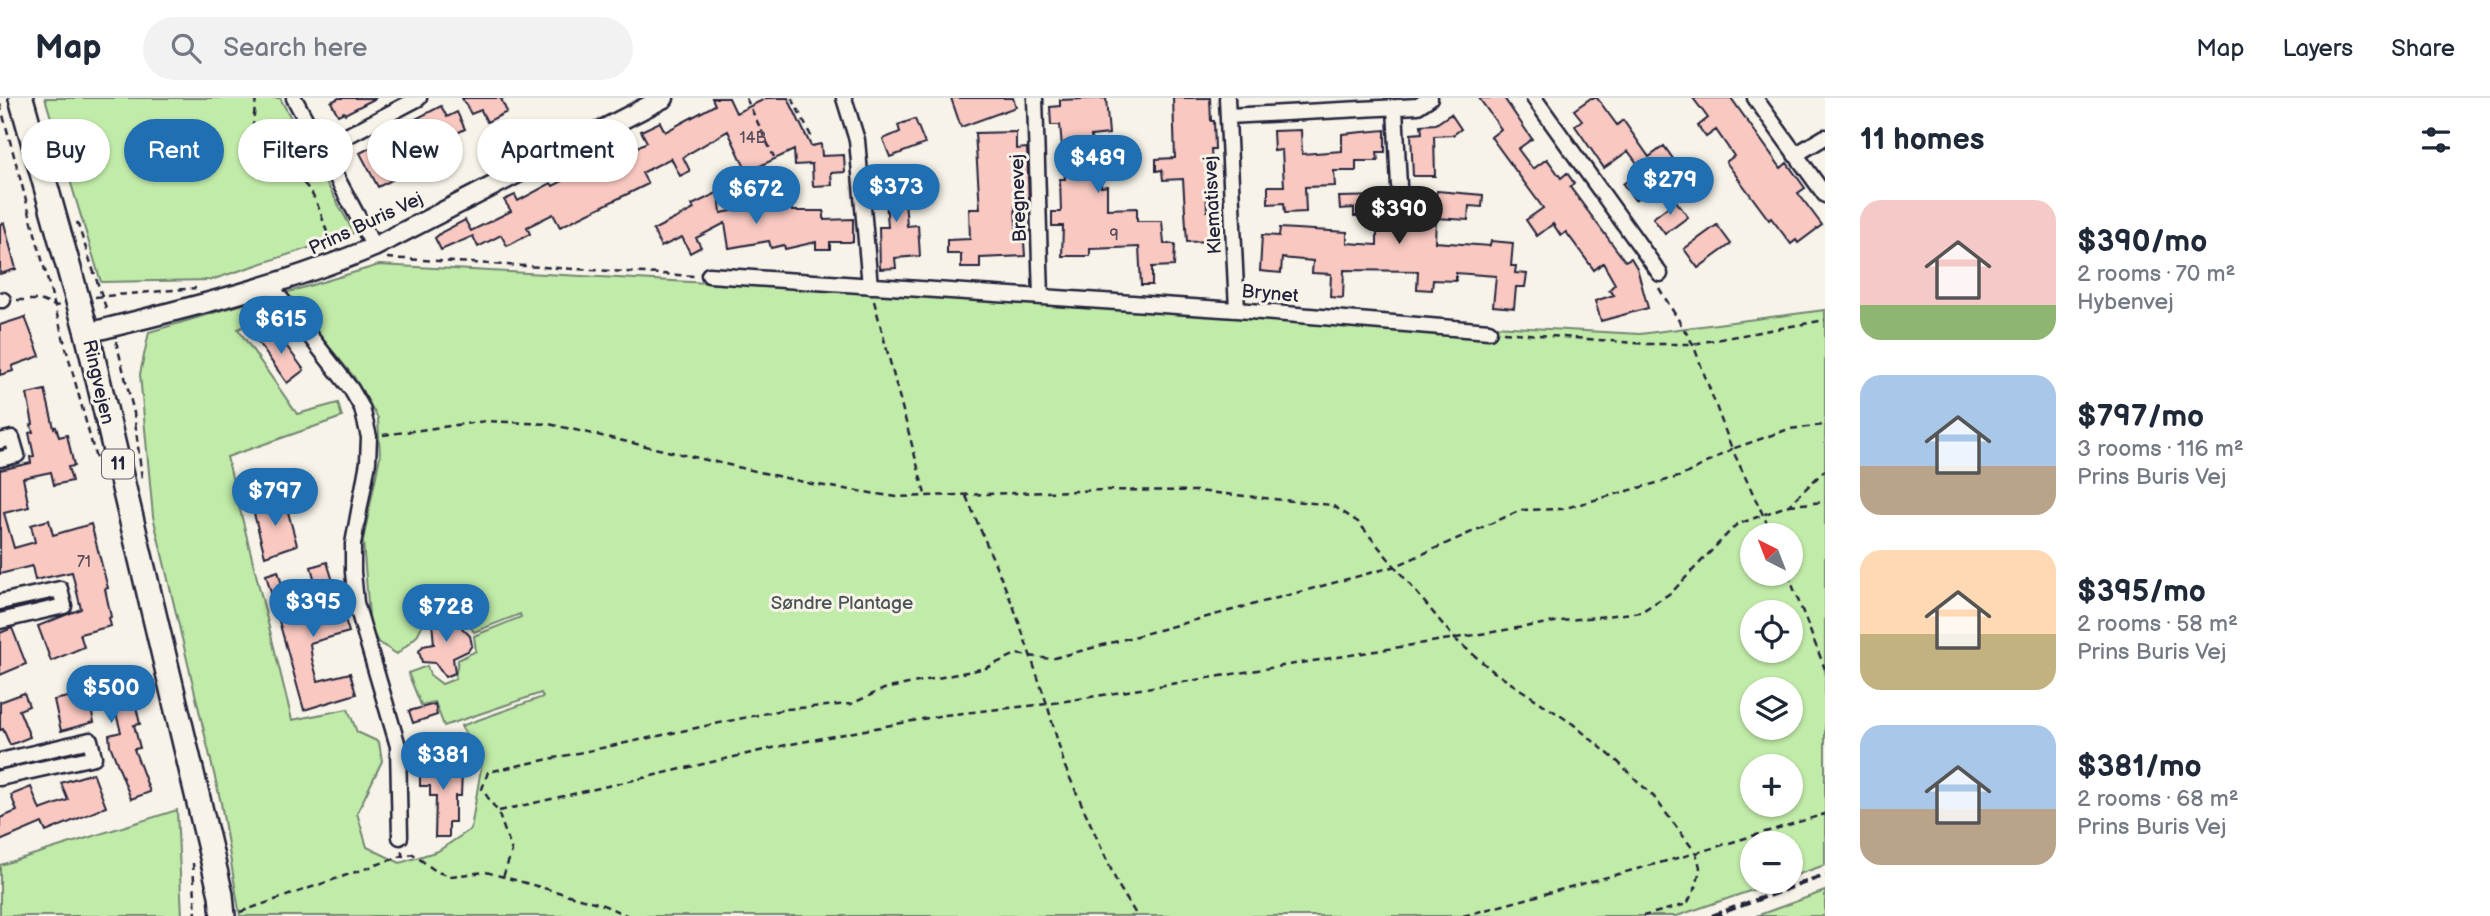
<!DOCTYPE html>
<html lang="en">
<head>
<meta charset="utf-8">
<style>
  body { margin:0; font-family:"Balsamiq Sans",sans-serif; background:#f2f2f3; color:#1f2937; height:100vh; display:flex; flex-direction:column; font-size:26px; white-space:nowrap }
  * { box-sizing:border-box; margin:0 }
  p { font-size:23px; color:#747a83 }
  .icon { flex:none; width:38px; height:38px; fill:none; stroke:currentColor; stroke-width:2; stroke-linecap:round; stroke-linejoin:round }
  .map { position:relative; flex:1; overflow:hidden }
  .sheet { display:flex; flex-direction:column; background:#fff; width:665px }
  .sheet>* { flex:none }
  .banner { position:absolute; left:21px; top:21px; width:665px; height:63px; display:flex; gap:14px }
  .needle { width:46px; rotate:318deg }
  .tools { position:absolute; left:1740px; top:425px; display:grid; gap:14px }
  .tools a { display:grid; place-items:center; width:63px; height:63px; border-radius:50%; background:#fff; box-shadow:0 2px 5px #0004; font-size:35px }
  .price { position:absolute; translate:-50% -60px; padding:0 16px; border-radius:24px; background:#1f6fb2; color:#fff; font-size:23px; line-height:46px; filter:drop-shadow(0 2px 4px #0008) }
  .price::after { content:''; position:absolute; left:50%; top:42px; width:21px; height:16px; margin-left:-10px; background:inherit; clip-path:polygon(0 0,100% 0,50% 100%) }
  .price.on { background:#222; color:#fff }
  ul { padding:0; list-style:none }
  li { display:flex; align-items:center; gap:21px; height:175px; padding:0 35px }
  li span { display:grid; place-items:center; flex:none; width:196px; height:140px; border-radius:21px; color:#555 }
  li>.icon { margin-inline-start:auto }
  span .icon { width:84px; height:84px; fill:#fffc; stroke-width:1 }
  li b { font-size:30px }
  h2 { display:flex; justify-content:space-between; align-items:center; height:84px; padding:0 35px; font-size:30px }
  .tag { padding:0 24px; border-radius:32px; background:#fff; box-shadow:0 2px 5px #0004; font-size:24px; line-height:63px }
  .tag.on { background:#1f6fb2; color:#fff }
  header { display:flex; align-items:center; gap:42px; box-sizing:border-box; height:98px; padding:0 35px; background:#fff; border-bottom:2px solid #e0e1e3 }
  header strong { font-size:33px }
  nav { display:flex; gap:38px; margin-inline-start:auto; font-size:24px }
  .search { width:490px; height:63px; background:#f2f2f3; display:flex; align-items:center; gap:18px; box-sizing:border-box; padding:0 24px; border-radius:38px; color:#747a83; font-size:26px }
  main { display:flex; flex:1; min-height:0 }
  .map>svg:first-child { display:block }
</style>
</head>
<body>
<header>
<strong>Map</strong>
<div class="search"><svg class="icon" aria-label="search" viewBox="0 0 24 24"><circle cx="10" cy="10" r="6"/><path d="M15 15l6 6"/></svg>Search here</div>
<nav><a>Map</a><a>Layers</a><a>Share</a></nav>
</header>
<main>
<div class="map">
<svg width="1825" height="818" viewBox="0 0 1825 818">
  <rect width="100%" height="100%" fill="#f7f3e8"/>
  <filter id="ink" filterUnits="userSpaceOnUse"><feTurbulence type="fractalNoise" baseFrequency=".0143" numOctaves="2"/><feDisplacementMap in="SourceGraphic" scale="14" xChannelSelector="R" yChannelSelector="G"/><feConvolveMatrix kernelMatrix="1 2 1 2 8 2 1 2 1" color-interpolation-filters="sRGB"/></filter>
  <g filter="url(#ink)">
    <path fill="#c1eba8" stroke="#728672" stroke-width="2" fill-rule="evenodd" d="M45,0h235l74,135 -143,47 -110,2z
      M379,167l1261,69 185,-24v555l-35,12v-33h-38v38h24l-99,34h-1437l-19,-113 -68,-287 -13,-142 9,-42 118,-35 9,15 -38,17 59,85 41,-11 4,14 -115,40 65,263 56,-11 9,23 22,10 3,19 -25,52 10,34 33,16 38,-12 33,-22 11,-67 -21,-36 82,-29 -2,-4 -97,33 -9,-24 -14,3 -13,-32 19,-7 3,9 12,9 13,-5 3,-19 18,-9 -2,-15 47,-19 -1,-3 -46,18 -18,-28 -29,11 -10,21 -20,18 -19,-12 -8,-14 -7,-87 17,-85 -2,-38 -24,-41 -69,-84zM1752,438h38v38h-38zM1752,514h38v39h-38zM1752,592h38v38h-38zM1752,668h38v39h-38z
      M177,712l5,106h-182v-51z
      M1825,793v25h-69z"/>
    <path fill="#f8c8c1" stroke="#22223b" stroke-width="2" d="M339,0h37l-31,16 -1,-2 -6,3 -7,-13z
      M462,0h42l-3,1 6,13 -20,10 -6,-12 -10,4z
      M712,0h17l7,15 31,-15h21l23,48 10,-2 1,12 22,-1 1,17 -14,1 1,12 -19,1 -1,-22 -17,1 -1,-15 -47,22 -19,-41 -45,26 7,14 -10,5 -9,-18 -29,15 6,11 -88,43 -7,-13 -26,13 3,7 -23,12 -6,-11 -23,12 -5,-11 -32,14 -6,-12 7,-6 23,-12 6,11 40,-20 -7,-11 11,-5 3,6 33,-18 2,3 35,-18 2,4 57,-30 -6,-11 19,-9 5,10 50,-27z
      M951,0h62l3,9 -55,20z
      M1106,0l3,36 -18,2 4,34h6v17l6,-1v23l30,-1v13h25l2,23h11l-1,22 -22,1v18h-11l-2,-38 -49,2v7h-28l1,-30h-11v-14h9l-1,-33h5l-5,-54h-9l-1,-18 10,-1v-6z
      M1173,0h37l1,23h3l1,28h-4l2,36h-7l1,26h5l1,30 -26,1 -4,-63 -20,1 -1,-10 -6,1v-12l19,-1z
      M1479,0h25l28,41 -14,10 15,20 14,-10 14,19 6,-5 7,10 -4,4 55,74 6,-3 6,10 11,40 -47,13 -6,-20 19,-6 -5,-5 6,-6 -12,-21 -9,7 -28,-38 -5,4 -8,-12 -16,12 -11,-16 17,-12 -52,-71 10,-8z
      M1591,0h6l20,27 6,-5 26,37 15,-11 12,17 -18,13 4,4 -27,20 -12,-16 19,-14 -14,-19 -24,17 -29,-42 7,-6 -8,-10z
      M1693,0h38l50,70 6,-5 18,25 -7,5 24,32 -24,18 -2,-3 -5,4 -20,-26 -2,2 -43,-58 8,-6 -18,-26 -10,7 -8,-11 10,-8z
      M441,8l6,11 10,-5 8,17 -55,28 6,11 -38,19 -18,-34 46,-24 -2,-4z
      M1451,16l10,15 -8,6 -19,1 1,40h-22l-2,-42 11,-1 -1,-8 15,-1z
      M915,21l10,25 -35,13 -7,-18 17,-7 -2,-7z
      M1301,32l1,24 40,-3v-17l43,-4v22h-8l1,9h-22v10h-22l1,15 -30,1 1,25 -21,1 -1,-10 -16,1v-18h16l-2,-36 -8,1 -1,-20z
      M1016,34v17l11,-1 2,56 -14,1 2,37h7l1,14 -45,2v10h-19v-14h-14v-14l23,-1 -1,-30h11l-5,-76z
      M903,75l4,53 11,-1 2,31 -25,2 1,10 -16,1 -1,-42h9l-2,-28h-6l-1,-16h5l-3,-8z
      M1437,93l46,4 -1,12 -13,-1 -1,14 -32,-2 -1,24 55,4 1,-5 22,2 -2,23h5l-1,7 12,1 -2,13h-9l-2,21 -21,-2 3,-30 -40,-3v8l-23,-1 -1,10 -15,-1 1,-18 -74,-1 -1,28 -13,-1 1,-23 -19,-1 1,-12 -31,-3 -1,15 -21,-2 2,-36 17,1 1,-8 67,4v11l30,2v-29h-23v-8l-14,1 -1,-12 48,-1 48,3z
      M719,94l2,21 68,-13 3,11h32v9l29,-1v23h-23v7h-14v-7l-31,7 -1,-4 -13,3 -2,-7 -40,7 -4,-25 -29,15 5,9 -11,6 -8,-16 -21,10 -8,-17 41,-21 -2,-4z
      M1676,103l12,16 -23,17 -12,-16z
      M4,125l12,46 -16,5v-50z
      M1717,127l14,19 -33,24 -14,-19z
      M25,219l15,39 -28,10 1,5 -13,4v-50z
      M274,231l30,41 -17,13 -30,-42z
      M45,292l9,38 2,-1 3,10 8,-2 7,31 -6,1 4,14 -18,4 -3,-13 -28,6 6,29 -25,6 10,35 21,-6 -4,-17 18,-5 4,15 38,-11 17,64 -3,1 6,28 -2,1 2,8 -31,8 4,13 -33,14 -13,-35 43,-17 -9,-37 -37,8 -3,-14 -32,8v-104l31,-7 -1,-6 4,-1 -5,-23 4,-1 -2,-7 2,-1 -6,-30z
      M285,403l12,44 -32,11 -12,-46z
      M327,464l22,70 -39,11 2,16 6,22 32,-8 6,21 -52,16 -38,-135 12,-4 15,51 31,-9 -13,-46z
      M456,515l6,15 8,8 2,9 -4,6 -15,7 2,15 -10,4 -10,-14 -13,-1 -3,-11 4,-5 11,-2 -2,-22 2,-4z
      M12,530l14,36 -26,11v-42z
      M140,579l3,14 -10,3 7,30 -6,1 6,23 -6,1 16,43 -19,7 -21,-54 -1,-10 12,-3 -9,-33 -22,6 4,17 -33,9 -7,-31 19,-4 -2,-6 14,-3 1,3z
      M24,595l5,13 -10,4 11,27 -20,8 -7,-16 -3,1v-28z
      M435,606l2,11 -24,8 -4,-12z
      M436,660h19v14h7l-1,24h-6v26h-6v15h-14l1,-41h-6v-10h-10v-18l16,1z
      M93,675l13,34 -60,25 -4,-9 -42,18v-23l17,-7 -6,-16 20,-8 9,23 28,-10 -7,-17z"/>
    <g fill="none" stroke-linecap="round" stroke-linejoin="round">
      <g stroke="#22223b" stroke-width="19">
        <path id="minor" d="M294,0l80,149
          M844,0l13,42 13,146
          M1035,0l6,199
          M1227,0l10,212
          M1534,0l126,176
          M1755,0l70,97
          M1395,10l4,78
          M1228,18l190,-10 12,-8
          M322,51l97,-51
          M1795,57l30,-18
          M709,177l528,35 252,21
          M271,188l80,103 11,19 7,29 -1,25 -15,82v28l3,31 42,143 2,91
          M0,202h3
          M0,343l12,-3 5,17 -17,4
          M0,504l60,-13 4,17 -64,15
          M0,663l90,-21 4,17 -94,21"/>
      </g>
      <g stroke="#22223b" stroke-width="23">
        <path id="tertiary" d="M87,235c97,-24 195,-47 287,-86l290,-149"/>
      </g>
      <g stroke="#22223b" stroke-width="28">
        <path id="primary" d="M21,0l66,235 134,562 2,21"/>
      </g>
      <path stroke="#22223b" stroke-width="2.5" stroke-dasharray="7 5" stroke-linecap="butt" d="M256,0c-1,10 -3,22 -3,32 1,29 39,38 54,57 13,16 18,42 25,60
        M746,0l28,59
        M792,0l21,42
        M0,6l96,355
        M77,124l30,89
        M387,160l308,18
        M1659,190l34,56 39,105 57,-20 36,-4
        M95,199l101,-9
        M17,202h23l15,6 6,-1
        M874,203l52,197
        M1503,234l143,12h47l132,-24
        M116,243l18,72 8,66
        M383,337l103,-14 63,3 263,60 85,13 208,-7 93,1 134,14 26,17 97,117 39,33 79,52 45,38 36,35 42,56 4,14 -3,18 -10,19 -44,12
        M966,398l48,112 33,96 18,63 53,118 19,31
        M1789,407l36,-3
        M1788,476l37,95
        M499,713l287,-66 158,-30 103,-11 514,-83 80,-9 31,-20 64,-67 53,-20 36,-35
        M402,753v5l11,-2 24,18 14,4 35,-4 115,32 27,12
        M193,765l3,53
        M503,779l9,-26 -14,-39 -16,-23 6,-17 298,-63 65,-5 33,-15 102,-21 30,-14 35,5 345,-93 125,-56 41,-1 120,-33 50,-27 41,87
        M240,814l162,-56
        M1463,818l233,-63 129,-39"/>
      <use href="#minor" stroke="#f7f3e8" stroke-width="14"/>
      <use href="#tertiary" stroke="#f7f3e8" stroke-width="18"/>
      <use href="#primary" stroke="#f7f3e8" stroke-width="23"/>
      <path stroke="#22223b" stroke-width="4.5" stroke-dasharray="10 5" stroke-linecap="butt" d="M1712,818l113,-41"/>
    </g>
  </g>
  <g text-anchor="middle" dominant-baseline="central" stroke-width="6" stroke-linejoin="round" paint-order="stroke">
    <g font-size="16" fill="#584c5c">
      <text x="753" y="40">14B</text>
      <text x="1114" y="137">9</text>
      <text x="84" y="464">71</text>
    </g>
    <rect fill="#f7f3e8" stroke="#62616f" stroke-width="2" x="102" y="351.5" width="32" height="29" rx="5"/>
    <g font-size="18" font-weight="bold" fill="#22223b">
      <text x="118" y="366">11</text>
    </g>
    <g font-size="19" fill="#22223b" stroke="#f7f3e8">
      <text transform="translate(1019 100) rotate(-92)">Bregnevej</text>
      <text transform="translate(1213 107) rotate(-93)">Klematisvej</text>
      <text transform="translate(366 126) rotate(-25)">Prins Buris Vej</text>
      <text transform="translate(1270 196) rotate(5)">Brynet</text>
      <text transform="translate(98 284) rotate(77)">Ringvejen</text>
    </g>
    <g font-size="19" fill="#4a5456" stroke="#f7f3e8">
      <text x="842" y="505">Søndre Plantage</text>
    </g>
  </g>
</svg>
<div class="tools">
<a><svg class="needle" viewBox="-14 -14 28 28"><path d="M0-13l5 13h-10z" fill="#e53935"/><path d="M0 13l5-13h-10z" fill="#747a83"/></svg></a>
<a><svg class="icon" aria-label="locate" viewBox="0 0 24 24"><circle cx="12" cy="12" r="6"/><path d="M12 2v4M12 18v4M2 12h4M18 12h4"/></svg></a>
<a><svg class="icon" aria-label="layers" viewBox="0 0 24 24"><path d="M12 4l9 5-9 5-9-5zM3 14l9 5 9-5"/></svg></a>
<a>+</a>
<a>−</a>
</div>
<b class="price" style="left:1098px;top:97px">$489</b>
<b class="price" style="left:1670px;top:119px">$279</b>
<b class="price" style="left:896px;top:126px">$373</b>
<b class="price" style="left:756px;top:128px">$672</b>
<b class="price on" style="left:1399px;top:148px">$390</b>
<b class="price" style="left:281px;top:258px">$615</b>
<b class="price" style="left:275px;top:430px">$797</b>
<b class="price" style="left:313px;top:541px">$395</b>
<b class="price" style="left:446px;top:546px">$728</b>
<b class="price" style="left:111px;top:627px">$500</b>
<b class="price" style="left:443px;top:694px">$381</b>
<div class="banner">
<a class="tag">Buy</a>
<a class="tag on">Rent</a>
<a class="tag">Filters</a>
<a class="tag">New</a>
<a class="tag">Apartment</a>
</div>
</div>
<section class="sheet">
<h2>11 homes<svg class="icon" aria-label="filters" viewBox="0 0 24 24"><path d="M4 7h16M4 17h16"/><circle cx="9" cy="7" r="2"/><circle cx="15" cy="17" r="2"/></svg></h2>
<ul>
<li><span style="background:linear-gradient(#f6c9c9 75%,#8fb573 0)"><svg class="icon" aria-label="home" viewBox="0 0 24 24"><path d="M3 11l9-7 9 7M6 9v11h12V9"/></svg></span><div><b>$390/mo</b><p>2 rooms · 70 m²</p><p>Hybenvej</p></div></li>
<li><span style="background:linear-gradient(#a9c7e8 65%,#b9a48a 0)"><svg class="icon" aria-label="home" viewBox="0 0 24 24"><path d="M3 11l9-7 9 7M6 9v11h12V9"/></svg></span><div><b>$797/mo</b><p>3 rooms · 116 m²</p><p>Prins Buris Vej</p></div></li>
<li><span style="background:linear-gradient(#ffd9b3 60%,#c2b280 0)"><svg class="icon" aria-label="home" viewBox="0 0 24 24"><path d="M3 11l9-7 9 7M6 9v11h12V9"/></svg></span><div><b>$395/mo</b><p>2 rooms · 58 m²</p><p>Prins Buris Vej</p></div></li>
<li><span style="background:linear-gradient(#a9c7e8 60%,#b9a48a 0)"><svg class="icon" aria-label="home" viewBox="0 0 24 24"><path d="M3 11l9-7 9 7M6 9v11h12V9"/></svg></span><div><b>$381/mo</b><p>2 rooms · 68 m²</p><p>Prins Buris Vej</p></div></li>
</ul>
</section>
</main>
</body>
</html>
